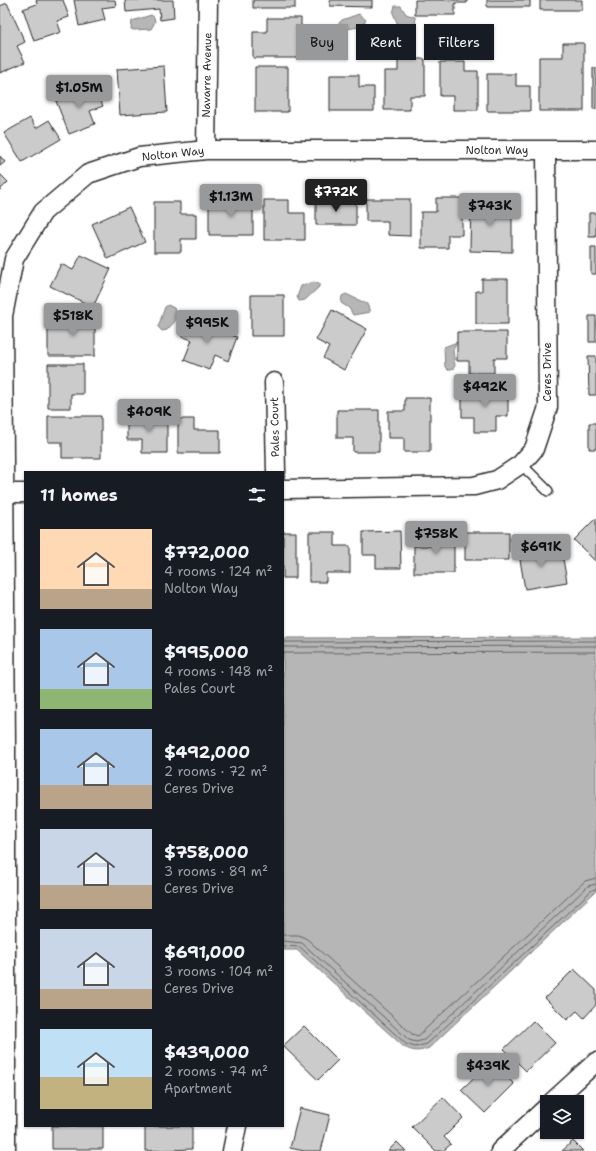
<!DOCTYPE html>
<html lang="en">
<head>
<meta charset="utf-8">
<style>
  body { margin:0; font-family:"Shantell Sans",sans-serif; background:#242831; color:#f1f3f6; height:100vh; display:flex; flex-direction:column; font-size:15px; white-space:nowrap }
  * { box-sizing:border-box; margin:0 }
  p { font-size:13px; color:#9ea1a6 }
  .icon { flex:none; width:22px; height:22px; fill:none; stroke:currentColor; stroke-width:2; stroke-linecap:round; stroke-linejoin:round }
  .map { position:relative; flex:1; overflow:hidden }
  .sheet { position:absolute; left:24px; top:471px; width:260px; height:656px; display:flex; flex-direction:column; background:#171b24; border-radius:0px; box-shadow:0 1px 3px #0004 }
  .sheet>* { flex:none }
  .banner { position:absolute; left:296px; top:24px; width:240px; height:36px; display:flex; gap:8px }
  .tools { position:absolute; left:540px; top:1095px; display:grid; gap:8px }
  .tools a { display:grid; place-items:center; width:44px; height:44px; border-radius:0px; background:#171b24; box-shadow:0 1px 3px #0004; font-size:20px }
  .price { position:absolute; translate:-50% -34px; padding:0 9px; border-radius:4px; background:#98999b; color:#111; font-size:13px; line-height:26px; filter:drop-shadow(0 1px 2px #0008) }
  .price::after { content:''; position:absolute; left:50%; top:24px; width:12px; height:9px; margin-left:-6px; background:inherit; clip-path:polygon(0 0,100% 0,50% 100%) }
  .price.on { background:#222; color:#fff }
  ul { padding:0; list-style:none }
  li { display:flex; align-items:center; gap:12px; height:100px; padding:0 16px }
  li span { display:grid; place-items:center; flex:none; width:112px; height:80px; border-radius:0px; color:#555 }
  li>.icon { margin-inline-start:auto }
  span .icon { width:48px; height:48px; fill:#fffc; stroke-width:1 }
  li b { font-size:17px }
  h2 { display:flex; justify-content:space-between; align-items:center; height:48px; padding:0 16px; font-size:17px }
  .chip { padding:0 14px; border-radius:0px; background:#171b24; box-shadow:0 1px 3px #0004; font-size:14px; line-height:36px }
  .chip.on { background:#98999b; color:#111 }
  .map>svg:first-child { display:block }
</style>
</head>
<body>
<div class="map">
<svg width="596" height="1151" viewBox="0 0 596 1151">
  <rect width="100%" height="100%" fill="#fff"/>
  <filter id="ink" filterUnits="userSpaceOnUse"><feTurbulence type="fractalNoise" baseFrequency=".025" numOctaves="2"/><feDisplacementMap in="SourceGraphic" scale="8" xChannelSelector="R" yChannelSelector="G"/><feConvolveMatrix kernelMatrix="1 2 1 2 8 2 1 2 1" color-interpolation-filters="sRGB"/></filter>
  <g filter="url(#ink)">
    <path fill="#b6b6b6" stroke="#7e7e7e" d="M395,6h6l5,8 9,3 1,7 -3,3 -15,-2 -5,-12z
      M359,14l7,6 -5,7 -16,2 -6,-3v-3l3,-3z
      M151,15l3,2 1,5 -4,7 -17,1 -3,-1 1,-8z
      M314,282l5,2v3l-14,13 -6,1 -2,-4 4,-11z
      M346,294l21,10 3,8 -17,3 -4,-7 -8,-5 1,-7z
      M168,305l6,3 3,11 -10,11 -5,1 -4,-4 7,-20z
      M457,342l-4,8 2,16 -3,4h-4l-3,-3 -1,-20z
      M596,637v254l-167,157c-10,4 -15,4 -25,-1l-107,-97h-14v-312z"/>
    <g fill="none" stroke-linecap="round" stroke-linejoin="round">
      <path stroke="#636363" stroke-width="1" d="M283,642l313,-1
        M283,647l313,-1
        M283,653l313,-1
        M283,935h16l8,4 105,95 6,2 167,-155 11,-3
        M283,941l19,2 107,97 7,2 8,-2 164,-154 8,-2
        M283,946l17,1 106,97 9,3 12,-3 165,-154 4,-1"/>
    </g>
    <path fill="#cbcbcb" stroke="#2b2b2b" d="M36,0h27l6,17 -12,4 4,11 -27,9 -11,-32 14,-5z
      M74,0h41l1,6 -14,2 3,12 -26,6z
      M125,0h48l1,18 -14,2 -1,-11 -33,3z
      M253,0h42v8h-42z
      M330,0h42v7l-42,-1z
      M415,0h52v3h-12v12h-40z
      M487,0h43v7h-43z
      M540,0h42v10h-42z
      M7,3l18,39 -8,4 8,16 -25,11v-67z
      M267,18h34v40h-48v-26h14z
      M563,43h21v68h-45v-54h24z
      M398,59h27v37h-15v14h-26v-39h14z
      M440,62h25v9h13v39h-25v-14h-13z
      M164,66l3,46 -47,3 -3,-46z
      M255,67h33v45h-33z
      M593,68h3v41h-3z
      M487,74h29v12h14v25h-43z
      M330,75h29v12h15v24h-44z
      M95,86l8,20 -13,5 5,13 -26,10 -13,-33z
      M30,118l6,10 13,-8 12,19 -39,23 -18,-29z
      M0,156l5,6 -5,4z
      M0,174l8,8 -8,8z
      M436,198h26v37h-14v13h-27v-36h15z
      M471,198h26v15h15v39l-42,-1z
      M366,199h44v37l-22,-1v-14h-22z
      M209,200h44v35h-44z
      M264,200h25v13h16v27h-41z
      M334,200h22v25h-40v-23h18z
      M154,202h26v12h16v25h-15v13h-27z
      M129,207l16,35 -37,17 -16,-35z
      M589,213h7v24h-7z
      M591,247h5v27h-5z
      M81,255l30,14 -18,38 -43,-21 11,-22 12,6z
      M482,279h26v45h-32v-33h6z
      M251,295h33v41h-33z
      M332,310l35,19 -23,41 -21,-12 6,-11 -13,-7z
      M62,314h33v42h-47v-27h14z
      M589,316h7v26h-7z
      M189,318l48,19 -9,24 -13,-6 -6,15 -25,-10 8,-20 -11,-4z
      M457,332h50v26h-13v15h-25v-12h-12z
      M588,356h8v39h-7z
      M48,364h35v30h-12v14h-23z
      M462,390h46v26h-12v16h-22v-15h-12z
      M405,398h25v54h-26v-14h-16v-27h17z
      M337,410h42v42h-26v-14h-16z
      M48,416h53v42h-39v-16h-14z
      M127,416h40v37h-25v-13h-15z
      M178,419h16v11h26v23h-42z
      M589,423h7v26h-7z
      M596,518v42l-1,1 -21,-21z
      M400,531l1,37h-25v-13h-13v-23z
      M283,532h13v46h-13z
      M309,532h26v14h15v27h-24v9h-17z
      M430,532h24v41h-40v-27h16z
      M465,532h44v28h-44z
      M540,544l2,13 20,-4 5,29 -42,7 -7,-41z
      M574,969l22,21v15l-12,13 -7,-7 -10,9 -22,-22z
      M533,1021l22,22 -29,28 -22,-22z
      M304,1026l34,34 -20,20 -35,-34z
      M491,1061l23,23 -29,29 -24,-23z
      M443,1097l20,21 -19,19 7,7 -8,7h-7l-24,-24z
      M300,1108l30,7 -9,36h-17l-14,-3z
      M52,1126h51v23h-51z
      M145,1126h47v23l-47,2z
      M573,1141l10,10h-21z
      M397,1142l9,9h-18z"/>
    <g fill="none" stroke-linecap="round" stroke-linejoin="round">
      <g stroke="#2b2b2b" stroke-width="12">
        <path id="service" d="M521,464l27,27"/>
      </g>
      <g stroke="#2b2b2b" stroke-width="21">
        <path id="minor" d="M206,150l2,-150
          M274,382l2,90
          M283,489l191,-3 23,-6 24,-16 13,-15 14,-42 -2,-257
          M5,493h20
          M552,1102l44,-40
          M6,1151v-402l-3,-433 11,-57 29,-47 45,-38 51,-17 67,-7h390
          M232,1151l5,-25
          M500,1151l47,-44"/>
      </g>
      <use href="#service" stroke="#fff" stroke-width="9"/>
      <use href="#minor" stroke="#fff" stroke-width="18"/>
    </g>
  </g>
  <g text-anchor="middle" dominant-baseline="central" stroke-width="3.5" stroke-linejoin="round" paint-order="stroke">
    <g font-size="11" fill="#2b2b2b" stroke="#fff">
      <text transform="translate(207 75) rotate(-89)">Navarre Avenue</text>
      <text x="497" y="150">Nolton Way</text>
      <text transform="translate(173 154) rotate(-6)">Nolton Way</text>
      <text transform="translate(547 372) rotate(-90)">Ceres Drive</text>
      <text transform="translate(275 427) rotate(-91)">Pales Court</text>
    </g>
  </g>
</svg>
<div class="tools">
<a><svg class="icon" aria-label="layers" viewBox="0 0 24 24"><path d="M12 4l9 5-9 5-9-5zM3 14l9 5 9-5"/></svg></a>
</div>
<b class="price" style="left:79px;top:109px">$1.05M</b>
<b class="price on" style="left:336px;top:213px">$772K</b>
<b class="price" style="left:231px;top:218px">$1.13M</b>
<b class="price" style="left:490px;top:227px">$743K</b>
<b class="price" style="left:73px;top:337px">$518K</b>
<b class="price" style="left:207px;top:344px">$995K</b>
<b class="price" style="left:485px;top:408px">$492K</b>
<b class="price" style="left:149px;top:433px">$409K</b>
<b class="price" style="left:436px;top:555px">$758K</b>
<b class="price" style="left:541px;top:568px">$691K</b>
<b class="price" style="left:488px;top:1087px">$439K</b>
<div class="banner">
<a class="chip on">Buy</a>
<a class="chip">Rent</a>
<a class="chip">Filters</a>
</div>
<section class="sheet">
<h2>11 homes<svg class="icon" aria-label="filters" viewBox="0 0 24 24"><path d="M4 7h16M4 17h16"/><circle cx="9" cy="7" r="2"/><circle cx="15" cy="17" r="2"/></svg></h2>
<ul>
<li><span style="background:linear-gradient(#ffd9b3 75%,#b9a48a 0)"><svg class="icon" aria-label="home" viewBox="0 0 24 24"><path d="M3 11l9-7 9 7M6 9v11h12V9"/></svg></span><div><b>$772,000</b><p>4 rooms · 124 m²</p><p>Nolton Way</p></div></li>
<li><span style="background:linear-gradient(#a9c7e8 75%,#8fb573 0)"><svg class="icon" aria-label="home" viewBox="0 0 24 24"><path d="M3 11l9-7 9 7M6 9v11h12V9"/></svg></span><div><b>$995,000</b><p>4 rooms · 148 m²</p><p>Pales Court</p></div></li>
<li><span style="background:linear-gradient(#a9c7e8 70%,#b9a48a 0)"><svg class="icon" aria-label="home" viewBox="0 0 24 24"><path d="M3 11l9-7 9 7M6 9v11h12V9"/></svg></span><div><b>$492,000</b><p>2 rooms · 72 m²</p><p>Ceres Drive</p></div></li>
<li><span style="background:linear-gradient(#c9d6e8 70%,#b9a48a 0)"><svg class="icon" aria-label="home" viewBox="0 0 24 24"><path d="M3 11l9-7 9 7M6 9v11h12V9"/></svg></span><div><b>$758,000</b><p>3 rooms · 89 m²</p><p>Ceres Drive</p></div></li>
<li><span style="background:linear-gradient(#c9d6e8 75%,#b9a48a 0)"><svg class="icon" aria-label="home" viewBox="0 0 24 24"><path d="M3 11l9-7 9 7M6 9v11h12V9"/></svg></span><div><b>$691,000</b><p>3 rooms · 104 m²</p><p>Ceres Drive</p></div></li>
<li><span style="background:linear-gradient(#bfe0f5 60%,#c2b280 0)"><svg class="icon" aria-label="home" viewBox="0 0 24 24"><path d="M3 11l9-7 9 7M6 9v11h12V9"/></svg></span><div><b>$439,000</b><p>2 rooms · 74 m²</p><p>Apartment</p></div></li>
</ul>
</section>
</div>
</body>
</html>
